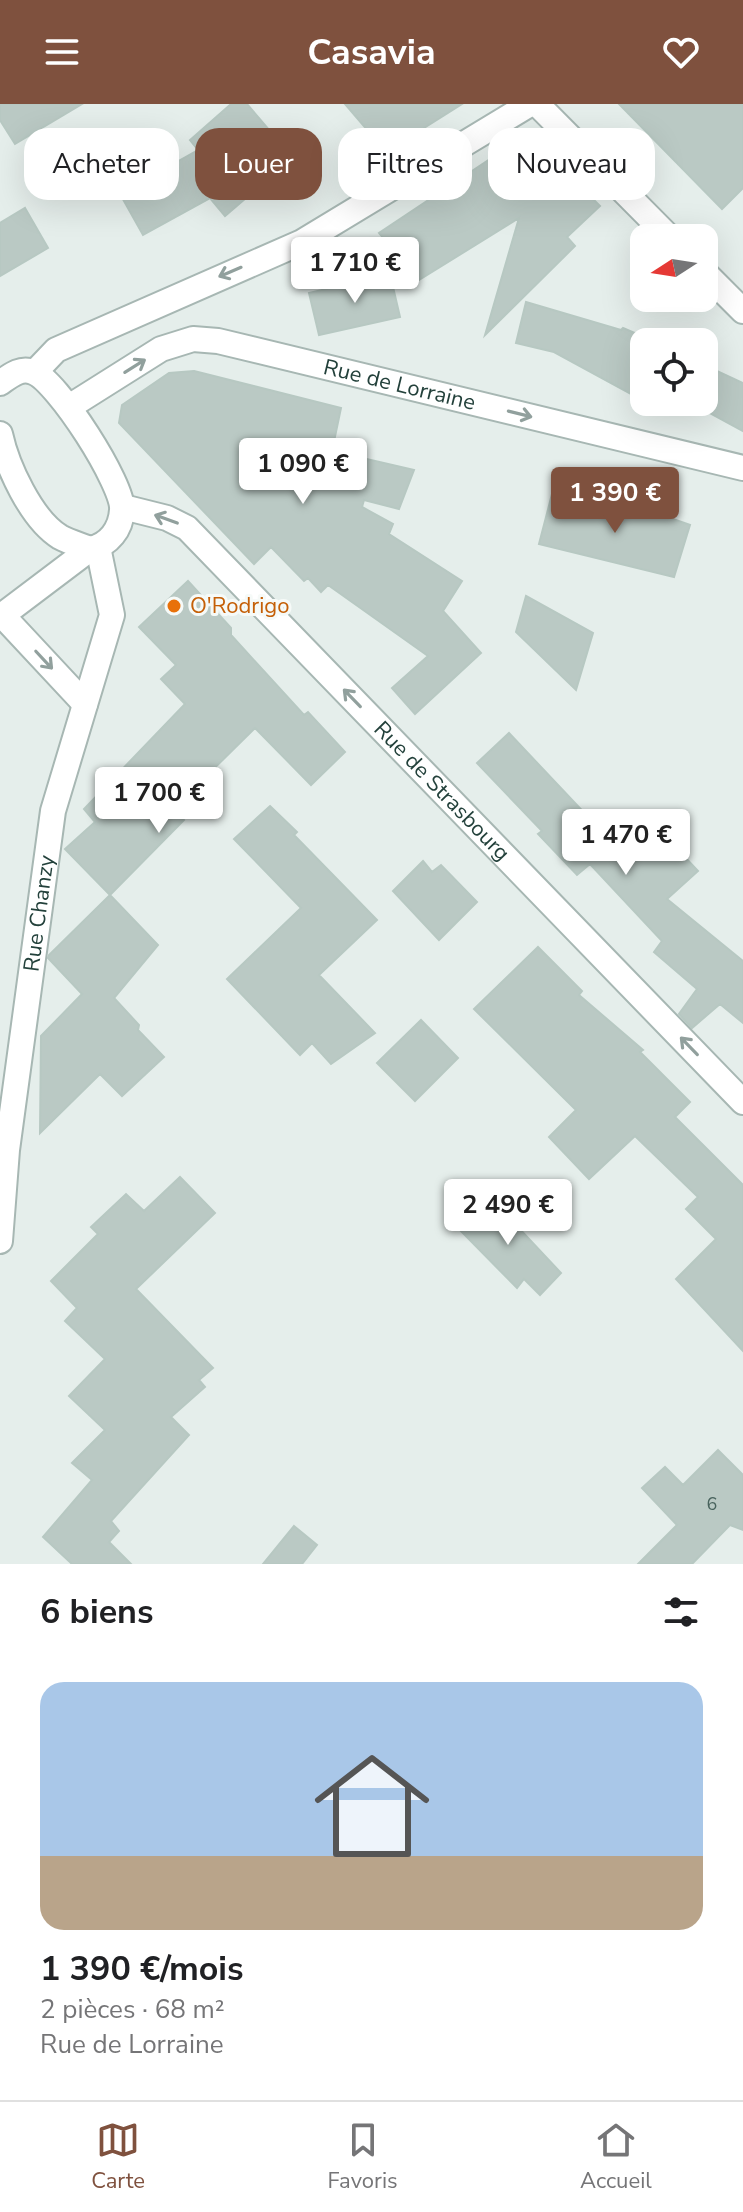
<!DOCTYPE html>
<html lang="fr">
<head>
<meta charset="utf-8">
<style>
  body { margin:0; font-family:"Nunito Sans",sans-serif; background:#f6f6f6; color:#202124; height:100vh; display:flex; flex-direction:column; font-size:30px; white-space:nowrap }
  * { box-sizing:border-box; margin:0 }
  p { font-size:26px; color:#757577 }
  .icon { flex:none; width:44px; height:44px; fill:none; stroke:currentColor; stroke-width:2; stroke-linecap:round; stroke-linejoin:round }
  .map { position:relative; height:1460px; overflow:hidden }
  .side { display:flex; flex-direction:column; background:#fff; flex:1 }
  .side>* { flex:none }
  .guide { position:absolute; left:24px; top:24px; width:696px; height:72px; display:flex; gap:16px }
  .needle { width:52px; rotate:258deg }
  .tools { position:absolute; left:630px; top:120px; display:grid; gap:16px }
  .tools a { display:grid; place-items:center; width:88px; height:88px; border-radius:16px; background:#fff; box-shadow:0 8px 32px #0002; font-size:40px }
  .price { position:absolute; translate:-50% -68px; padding:0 18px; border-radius:8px; background:#fff; color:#222; font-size:26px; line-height:52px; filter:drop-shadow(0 2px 4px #0008) }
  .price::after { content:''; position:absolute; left:50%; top:48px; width:24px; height:18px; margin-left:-12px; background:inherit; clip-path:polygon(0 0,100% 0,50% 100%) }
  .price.selected { background:#7f513e; color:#fff }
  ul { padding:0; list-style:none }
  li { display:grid; align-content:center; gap:16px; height:424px; padding:0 40px }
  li+li { border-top:2px solid #e0e0e0 }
  li span { display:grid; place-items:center; height:248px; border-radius:24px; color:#555 }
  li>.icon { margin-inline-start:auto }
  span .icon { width:144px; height:144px; fill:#fffc; stroke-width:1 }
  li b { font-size:34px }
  h2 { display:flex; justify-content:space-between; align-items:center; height:96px; padding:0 40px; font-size:34px }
  .chip { padding:0 28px; border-radius:24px; background:#fff; box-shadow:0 8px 32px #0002; font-size:28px; line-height:72px }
  .chip.selected { background:#7f513e; color:#fff }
  header { display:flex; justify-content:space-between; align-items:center; height:104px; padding:0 40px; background:#7f513e; color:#fff; font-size:36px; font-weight:700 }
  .tab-bar { display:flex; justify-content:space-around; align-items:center; height:112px; border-top:2px solid #e0e0e0; background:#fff; font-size:22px; color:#757577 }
  .tab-bar a { display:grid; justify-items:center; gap:4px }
  .tab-bar .selected { color:#7f513e }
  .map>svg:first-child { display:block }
</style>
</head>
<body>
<header><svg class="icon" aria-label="menu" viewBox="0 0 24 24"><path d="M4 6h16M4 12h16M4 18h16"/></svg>Casavia<svg class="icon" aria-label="heart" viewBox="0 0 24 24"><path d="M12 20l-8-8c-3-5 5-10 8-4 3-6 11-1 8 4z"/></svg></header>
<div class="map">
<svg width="743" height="1460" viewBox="0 0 743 1460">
  <rect width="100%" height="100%" fill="#e5eeeb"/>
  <path fill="#bac9c4" stroke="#b7c8c2" stroke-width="2" d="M0,0h82l-67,40 -15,-24z
    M231,0h16l46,54 -68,58 -15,-18 -67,37 -23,-41 78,-44 -8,-10z
    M345,0h117l-76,48z
    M619,0h124v84l-21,21z
    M520,35l14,1 66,66 -33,31 8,9 -90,89 34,-117 -100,62 -40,-47z
    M25,104l23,40 -48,28v-53z
    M390,170l10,43 -81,18 -10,-42z
    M526,198l95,28 2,-2 21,9v64l-90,-49 -38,-9z
    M704,261l39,18v48l-39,-21z
    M194,267l147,37 -9,43 82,19 -15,39 -35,-9 -2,7 31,17 -4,10 73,47 -19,30 38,42 -66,61 -23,-26 36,-32 -100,-71 -7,7 -13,-14 -4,3 -33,-34 -17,17 -135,-141 3,-18 47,-32z
    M552,390l79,19 2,-8 57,20 -16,52 -135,-33z
    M188,477l43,47v7l73,80 4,-3 37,40 -34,33 -56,-57 -82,81 11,11 -74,75 48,50 -44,53 25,27 -1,5 26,27 -42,39 -22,-22 -60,59 1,-97 41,-42 -34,-36 1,-3 61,-60 -45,-46 30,-27 -11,-13 101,-105 -24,-25 15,-14 -37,-38z
    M526,492l67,37 -17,57 -60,-58z
    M509,629l99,105 22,-21 27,24 7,-6 34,36 -31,28 76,62v62l-23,-19 -28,24 -13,-14 18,-25 -43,-37 8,-11 -72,-77 -13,11 -39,-41 4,-3 -65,-68z
    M270,702l27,26 -3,3 83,85 -58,55 56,58 -44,31 -19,-21 -12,12 -73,-76 74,-71 -67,-69z
    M423,757l9,11 9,-7 36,37 -38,38 -46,-49z
    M538,843l44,44 -3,4 64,55 -3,2 50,50 -15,15 68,68v166l-67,-72 40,-40 -30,-30 12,-12 -63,-61 -46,43 -40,-42 27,-27 -102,-101z
    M421,916l37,38 -43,43 -38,-38z
    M180,1073l35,36 -79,76 77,79 -14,12 6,7 -34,30 18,18 -78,86 8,10 -10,11 22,22h-59l-29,-27 49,-57 -20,-17 33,-33 -36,-34 36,-37 -40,-38 12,-13 -26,-27 47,-47 -7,-7 35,-33 18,17z
    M488,1091l73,78 -21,22 -16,-16 -7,9 -61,-62z
    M718,1346l25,25v55l-13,-5 -38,39h-54l39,-39 -35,-37 23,-21 18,18z
    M294,1422l23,19 -15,19h-39z"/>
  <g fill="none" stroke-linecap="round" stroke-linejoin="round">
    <g stroke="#a7b7b3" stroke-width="28">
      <g id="street">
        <path d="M537,0l133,134"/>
        <path d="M704,168l39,39"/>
        <path d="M35,268l21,-22 246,-108 228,-138"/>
        <path d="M0,279c10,-7 20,-16 33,-11 24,8 91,113 89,138 -1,19 -13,35 -32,39l-90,68"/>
        <path id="s1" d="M69,303l92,-58 32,-10 25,2 525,127"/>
        <path d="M0,330c7,32 31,85 60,103 9,5 20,8 30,12"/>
        <path id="s2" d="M123,403l44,11 20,10 556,574"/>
        <path d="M2,511l83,89"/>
        <path id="s3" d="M0,1137l7,-91 46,-339 59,-196 -14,-68"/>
      </g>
    </g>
    <use href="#street" stroke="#fff" stroke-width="24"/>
  </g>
  <defs><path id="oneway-shaft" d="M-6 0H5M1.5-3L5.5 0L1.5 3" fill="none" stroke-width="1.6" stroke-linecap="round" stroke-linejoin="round" transform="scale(2)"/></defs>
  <g stroke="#91a09d">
    <use href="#oneway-shaft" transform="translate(230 168) rotate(157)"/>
    <use href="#oneway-shaft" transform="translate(135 262) rotate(-32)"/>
    <use href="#oneway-shaft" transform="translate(520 310) rotate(14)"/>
    <use href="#oneway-shaft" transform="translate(166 415) rotate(-160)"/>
    <use href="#oneway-shaft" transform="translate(44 556) rotate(47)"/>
    <use href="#oneway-shaft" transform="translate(352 594) rotate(-134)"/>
    <use href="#oneway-shaft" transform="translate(689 942) rotate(-134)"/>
  </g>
  <circle fill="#e8710a" stroke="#f6faf8" stroke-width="3" cx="174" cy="502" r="8"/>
  <g text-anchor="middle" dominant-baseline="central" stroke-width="6" stroke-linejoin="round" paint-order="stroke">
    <g font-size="18" fill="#49635d">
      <text x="712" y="1400">6</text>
    </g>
    <g font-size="22" fill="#23413b" stroke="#f6faf8">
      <text stroke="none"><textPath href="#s1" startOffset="354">Rue de Lorraine</textPath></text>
      <text stroke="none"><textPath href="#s2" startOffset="434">Rue de Strasbourg</textPath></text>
      <text stroke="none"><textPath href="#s3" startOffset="330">Rue Chanzy</textPath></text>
    </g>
    <g font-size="22" fill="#c56008" stroke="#f6faf8" text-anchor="start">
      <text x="190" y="502">O'Rodrigo</text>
    </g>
  </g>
</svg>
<div class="tools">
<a><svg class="needle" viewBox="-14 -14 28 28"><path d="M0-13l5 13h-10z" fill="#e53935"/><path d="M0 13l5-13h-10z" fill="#757577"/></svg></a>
<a><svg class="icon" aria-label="locate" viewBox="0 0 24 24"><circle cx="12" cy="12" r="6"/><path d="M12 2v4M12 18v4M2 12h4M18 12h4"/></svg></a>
</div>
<b class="price" style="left:355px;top:201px">1 710 €</b>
<b class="price" style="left:303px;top:402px">1 090 €</b>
<b class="price selected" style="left:615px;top:431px">1 390 €</b>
<b class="price" style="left:159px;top:731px">1 700 €</b>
<b class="price" style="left:626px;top:773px">1 470 €</b>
<b class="price" style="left:508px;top:1143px">2 490 €</b>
<div class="guide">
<a class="chip">Acheter</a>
<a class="chip selected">Louer</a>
<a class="chip">Filtres</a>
<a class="chip">Nouveau</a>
</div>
</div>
<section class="side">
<h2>6 biens<svg class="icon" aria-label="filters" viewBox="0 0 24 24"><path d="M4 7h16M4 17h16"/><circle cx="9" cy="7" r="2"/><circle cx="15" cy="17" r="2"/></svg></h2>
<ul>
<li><span style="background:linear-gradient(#a9c7e8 70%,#b9a48a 0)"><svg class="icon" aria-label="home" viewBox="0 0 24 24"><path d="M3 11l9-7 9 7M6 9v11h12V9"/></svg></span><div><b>1 390 €/mois</b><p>2 pièces · 68 m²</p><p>Rue de Lorraine</p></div></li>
</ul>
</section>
<nav class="tab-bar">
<a class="selected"><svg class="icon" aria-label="map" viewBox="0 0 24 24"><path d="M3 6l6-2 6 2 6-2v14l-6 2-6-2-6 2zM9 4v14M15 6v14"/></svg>Carte</a>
<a><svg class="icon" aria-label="saved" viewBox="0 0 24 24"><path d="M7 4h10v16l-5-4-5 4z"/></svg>Favoris</a>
<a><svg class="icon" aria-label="home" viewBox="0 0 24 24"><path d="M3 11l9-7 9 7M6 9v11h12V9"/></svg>Accueil</a>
</nav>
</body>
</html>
